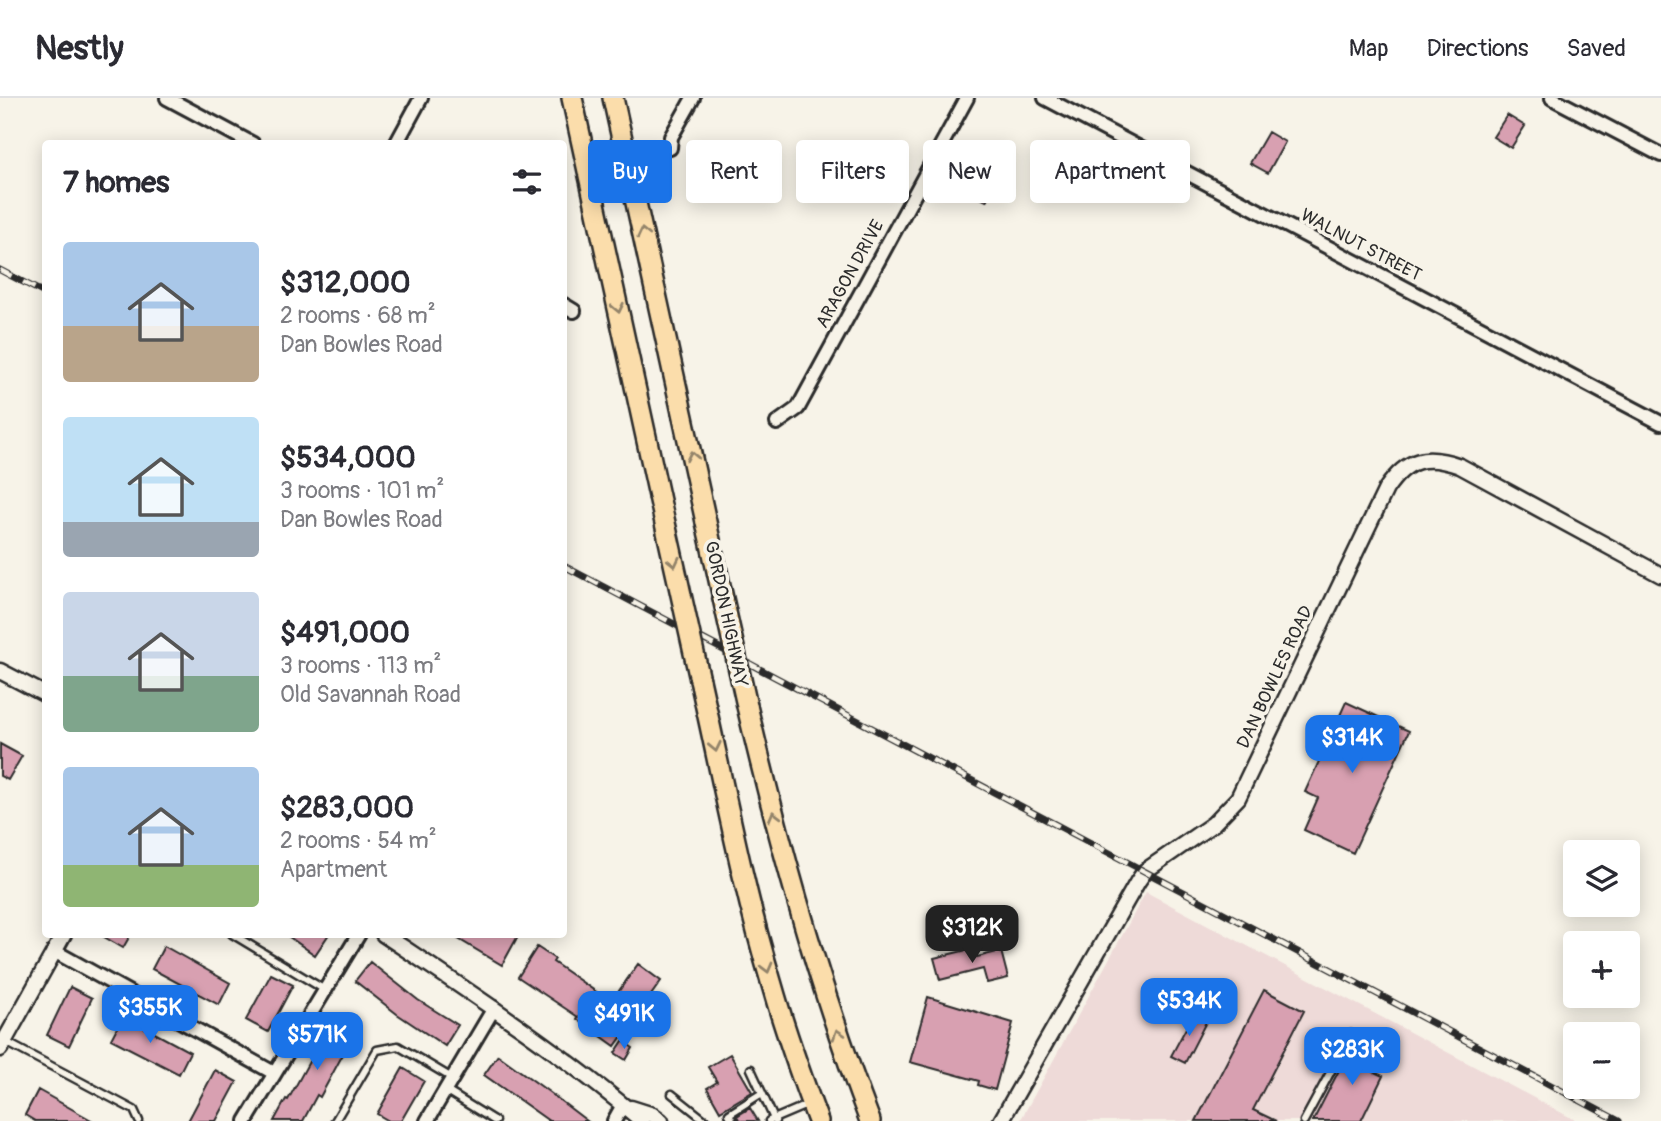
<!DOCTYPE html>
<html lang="en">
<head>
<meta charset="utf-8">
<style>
  body { margin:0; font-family:Pangolin,sans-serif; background:#f7f7f7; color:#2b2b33; height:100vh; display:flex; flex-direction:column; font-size:26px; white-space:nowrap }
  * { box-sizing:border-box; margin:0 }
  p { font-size:23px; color:#7c7c81 }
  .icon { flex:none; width:38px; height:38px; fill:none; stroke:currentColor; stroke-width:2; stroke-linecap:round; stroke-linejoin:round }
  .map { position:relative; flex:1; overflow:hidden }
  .details { position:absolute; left:42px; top:42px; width:525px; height:798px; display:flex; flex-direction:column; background:#fff; border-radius:7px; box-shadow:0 4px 18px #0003 }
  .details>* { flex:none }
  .hud { position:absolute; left:588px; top:42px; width:665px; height:63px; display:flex; gap:14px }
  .tools { position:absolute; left:1563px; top:742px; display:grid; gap:14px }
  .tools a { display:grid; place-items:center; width:77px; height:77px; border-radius:7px; background:#fff; box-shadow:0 4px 18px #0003; font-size:35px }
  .price { position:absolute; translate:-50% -60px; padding:0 16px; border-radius:14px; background:#1a73e8; color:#fff; font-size:23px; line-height:46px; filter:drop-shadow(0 2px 4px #0008) }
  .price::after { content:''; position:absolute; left:50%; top:42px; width:21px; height:16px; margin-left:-10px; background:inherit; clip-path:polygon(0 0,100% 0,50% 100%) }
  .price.on { background:#222; color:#fff }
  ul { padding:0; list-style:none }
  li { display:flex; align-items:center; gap:21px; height:175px; padding:0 21px }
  li span { display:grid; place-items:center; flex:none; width:196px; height:140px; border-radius:7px; color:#555 }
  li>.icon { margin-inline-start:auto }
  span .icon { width:84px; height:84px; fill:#fffc; stroke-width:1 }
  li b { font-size:30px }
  h2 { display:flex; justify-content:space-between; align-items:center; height:84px; padding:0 21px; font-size:30px }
  .pill { padding:0 24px; border-radius:7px; background:#fff; box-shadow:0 4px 18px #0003; font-size:24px; line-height:63px }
  .pill.on { background:#1a73e8; color:#fff }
  header { display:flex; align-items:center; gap:42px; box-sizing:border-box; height:98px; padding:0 35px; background:#fff; border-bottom:2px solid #e1e1e2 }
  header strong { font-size:33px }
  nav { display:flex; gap:38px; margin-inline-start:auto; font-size:24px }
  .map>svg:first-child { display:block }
</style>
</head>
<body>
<header>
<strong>Nestly</strong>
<nav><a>Map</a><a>Directions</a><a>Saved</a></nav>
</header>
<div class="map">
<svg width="1661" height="1023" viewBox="0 0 1661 1023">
  <rect width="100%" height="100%" fill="#f7f3e8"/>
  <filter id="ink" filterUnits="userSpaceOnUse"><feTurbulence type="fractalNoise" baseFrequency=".0143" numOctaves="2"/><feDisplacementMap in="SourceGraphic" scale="14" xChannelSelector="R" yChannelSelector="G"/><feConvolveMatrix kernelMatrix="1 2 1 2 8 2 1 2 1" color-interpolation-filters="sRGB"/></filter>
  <g filter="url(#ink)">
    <path fill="#eedad8" d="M1146,794l431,229h-557z"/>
    <path fill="#d8a0b1" stroke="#2b2b2b" stroke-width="2" d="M1507,17l18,11 -14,22 -18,-11z
      M1268,34l17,10 -17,31 -18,-10z
      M866,52l19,6 -7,19 -18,-6z
      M977,63l24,13 -15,27 -24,-13z
      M1346,604l63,29 -56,122 -49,-23 14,-32 -13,-6z
      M0,646l22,12 -14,24 -8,-4z
      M99,836h32l-8,14z
      M285,836h44l-14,21z
      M450,836h69l-17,31z
      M164,848l66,37 -11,22 -67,-36z
      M537,849l18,12 -2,3 58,40 27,-38 23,17 -46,65 -38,-27 1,-2 -60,-40z
      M975,850l2,9 24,-6 7,27 -21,5 -4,-14 -43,11 -6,-22z
      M370,864l48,38 40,25 -13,21 -48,-32 -42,-33z
      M271,876l22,11 -25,47 -22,-12z
      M70,889l22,11 -23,48 -22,-11z
      M1264,892l40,21 -51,99 23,11h-80z
      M928,899l85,26 -18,67 -17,-5 1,-4 -69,-19z
      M1194,915l13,7 -22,43 -14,-7z
      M123,918l67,36 -11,22 -68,-35z
      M333,920l23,12 -36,67 -3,-2 -14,26h-29l12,-22 2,1z
      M623,943l10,7 -7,12 -11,-7z
      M1354,943l28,14 -8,17 9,4 -22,45h-48z
      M730,956l22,38 -32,19 -13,-23 10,-6 -9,-15z
      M498,957l51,37 38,29h-38l-65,-46z
      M403,970l21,13 -23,40h-12l-12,-7z
      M215,972l22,12 -21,39h-28z
      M38,992l55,31h-58l-10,-6z
      M750,1010l8,13h-18l-3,-5z"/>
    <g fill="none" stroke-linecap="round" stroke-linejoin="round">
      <g stroke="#2b2b2b" stroke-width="11">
        <path id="service" d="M232,836l93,56
          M4,943l130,69 5,11
          M751,971l24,52
          M445,992l50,31
          M672,996l34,27
          M335,1023l42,-71 21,-4 54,32
          M733,1023l-4,-7 33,-21
          M769,1023l40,-17
          M1304,1023l47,-87"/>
      </g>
      <g stroke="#2b2b2b" stroke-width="18">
        <path id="minor" d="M167,0l86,46
          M1045,0l616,325
          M1552,0l109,57
          M396,46l25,-46
          M670,50l1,-11 22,-39
          M564,207l10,6
          M777,325l21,-15 169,-310
          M54,853l220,122
          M246,1023l113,-187
          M427,1023l67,-113
          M614,1023l9,-16"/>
      </g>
      <g stroke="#2b2b2b" stroke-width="19">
        <path id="tertiary" d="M0,573l46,24
          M383,836c88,59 178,118 259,187
          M0,951l64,-115
          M631,1010l22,7 8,6
          M1001,1023l137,-240 7,-10 68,-47 25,-26 148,-309c21,-31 40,-35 74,-23l201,109"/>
      </g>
      <g stroke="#2b2b2b" stroke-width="24">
        <path id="trunk" d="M572,0l87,398
          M613,0l93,424
          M700,582c23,102 42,205 72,305 13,46 29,91 46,136
          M747,608c33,141 71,279 123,415"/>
      </g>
      <use href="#service" stroke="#f7f3e8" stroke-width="6"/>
      <use href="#minor" stroke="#f7f3e8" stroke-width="12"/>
      <use href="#tertiary" stroke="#f7f3e8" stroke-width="14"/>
      <use href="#trunk" stroke="#fbddab" stroke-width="19"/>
      <g stroke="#2b2b2b" stroke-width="7">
        <path id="rail" d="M0,172l46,24
          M564,468l1055,555"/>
      </g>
      <use href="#rail" stroke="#f7f3e8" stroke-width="4.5" stroke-dasharray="13" stroke-linecap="butt"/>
      <g stroke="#2b2b2b" stroke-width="24" stroke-linecap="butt">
        <path id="trunk-bridge" d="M659,398l41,184
          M706,424l41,184"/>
      </g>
      <use href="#trunk-bridge" stroke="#fbddab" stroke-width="19"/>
    </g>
    <defs><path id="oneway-chevron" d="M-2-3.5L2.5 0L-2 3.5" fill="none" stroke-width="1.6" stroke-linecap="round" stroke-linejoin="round" transform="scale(1.75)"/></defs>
    <g stroke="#93846b">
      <use href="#oneway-chevron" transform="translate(643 135) rotate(-103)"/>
      <use href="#oneway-chevron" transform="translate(618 210) rotate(78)"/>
      <use href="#oneway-chevron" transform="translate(692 358) rotate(-102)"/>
      <use href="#oneway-chevron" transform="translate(674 464) rotate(77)"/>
      <use href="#oneway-chevron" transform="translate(715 649) rotate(78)"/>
      <use href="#oneway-chevron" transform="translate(774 718) rotate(-105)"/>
      <use href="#oneway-chevron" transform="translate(767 870) rotate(75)"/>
      <use href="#oneway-chevron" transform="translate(838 936) rotate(-108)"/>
    </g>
  </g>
  <g text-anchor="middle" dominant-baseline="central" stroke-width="7" stroke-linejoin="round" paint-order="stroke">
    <g font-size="18" fill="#2b2b2b" stroke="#f7f3e8">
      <text transform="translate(1361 147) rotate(28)">WALNUT STREET</text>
      <text transform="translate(850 176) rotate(-61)">ARAGON DRIVE</text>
      <text transform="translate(726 516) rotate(78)">GORDON HIGHWAY</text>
      <text transform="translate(1275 579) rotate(-65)">DAN BOWLES ROAD</text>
    </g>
  </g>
</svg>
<div class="tools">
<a><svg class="icon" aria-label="layers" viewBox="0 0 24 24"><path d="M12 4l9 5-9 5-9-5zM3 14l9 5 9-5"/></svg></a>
<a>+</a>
<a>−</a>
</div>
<b class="price" style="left:1352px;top:677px">$314K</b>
<b class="price on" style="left:972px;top:867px">$312K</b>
<b class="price" style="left:1189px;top:940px">$534K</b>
<b class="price" style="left:150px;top:947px">$355K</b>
<b class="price" style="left:624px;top:953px">$491K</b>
<b class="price" style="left:317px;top:974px">$571K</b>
<b class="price" style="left:1352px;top:989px">$283K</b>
<div class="hud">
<a class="pill on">Buy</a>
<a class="pill">Rent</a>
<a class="pill">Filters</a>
<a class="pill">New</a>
<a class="pill">Apartment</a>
</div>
<section class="details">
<h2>7 homes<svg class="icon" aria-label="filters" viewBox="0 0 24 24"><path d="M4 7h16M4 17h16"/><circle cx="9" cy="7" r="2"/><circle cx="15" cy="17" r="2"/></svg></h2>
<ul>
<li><span style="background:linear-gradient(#a9c7e8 60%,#b9a48a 0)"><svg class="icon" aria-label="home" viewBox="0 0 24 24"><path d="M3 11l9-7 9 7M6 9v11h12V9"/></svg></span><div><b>$312,000</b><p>2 rooms · 68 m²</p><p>Dan Bowles Road</p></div></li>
<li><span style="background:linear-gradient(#bfe0f5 75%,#9aa5b1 0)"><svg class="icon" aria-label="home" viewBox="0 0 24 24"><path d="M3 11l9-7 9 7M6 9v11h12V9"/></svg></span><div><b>$534,000</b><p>3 rooms · 101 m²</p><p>Dan Bowles Road</p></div></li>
<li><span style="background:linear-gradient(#c9d6e8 60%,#7fa58c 0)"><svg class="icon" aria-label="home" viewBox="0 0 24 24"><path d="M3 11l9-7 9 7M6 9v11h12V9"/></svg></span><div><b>$491,000</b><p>3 rooms · 113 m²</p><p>Old Savannah Road</p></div></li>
<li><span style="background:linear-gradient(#a9c7e8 70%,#8fb573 0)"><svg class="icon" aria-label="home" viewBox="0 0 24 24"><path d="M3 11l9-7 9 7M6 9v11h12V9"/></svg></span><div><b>$283,000</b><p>2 rooms · 54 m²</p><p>Apartment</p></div></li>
</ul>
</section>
</div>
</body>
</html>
